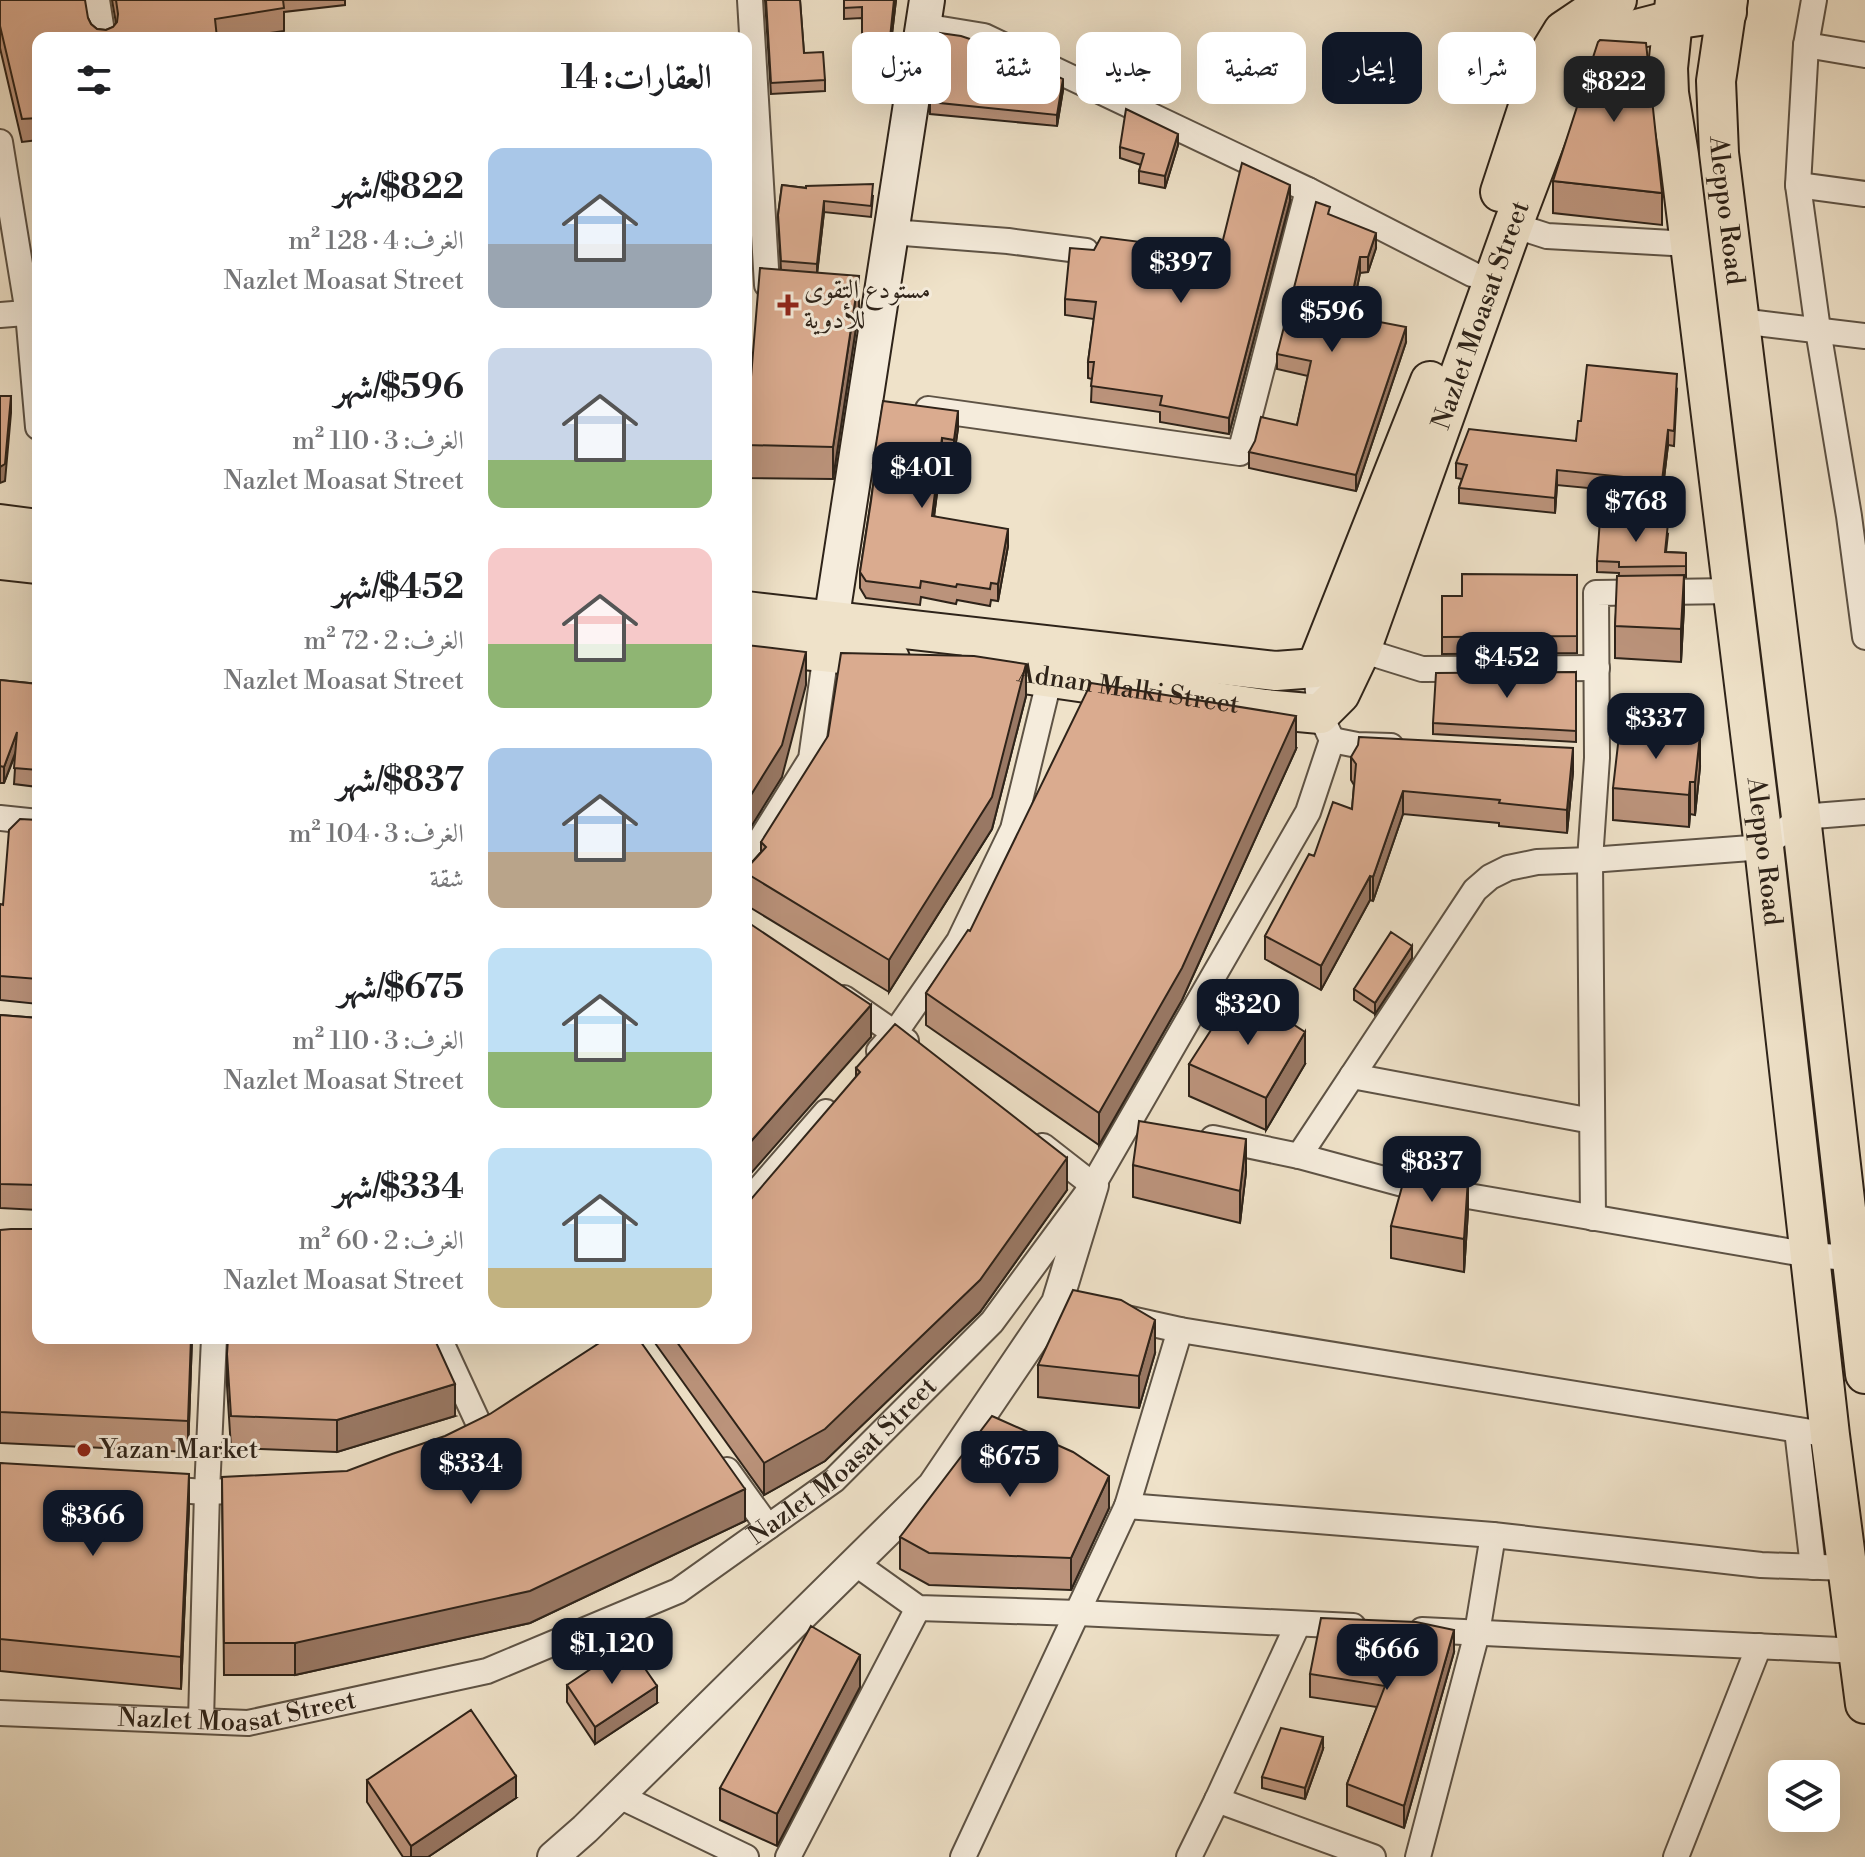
<!DOCTYPE html>
<html lang="ar">
<head>
<meta charset="utf-8">
<style>
  body { margin:0; font-family:"Libre Bodoni",Amiri,serif; background:#f6f6f6; color:#202124; direction:rtl; height:100vh; display:flex; flex-direction:column; font-size:30px; white-space:nowrap }
  * { box-sizing:border-box; margin:0 }
  p { font-size:26px; color:#757577 }
  .icon { flex:none; width:44px; height:44px; fill:none; stroke:currentColor; stroke-width:2; stroke-linecap:round; stroke-linejoin:round }
  .map { position:relative; flex:1; overflow:hidden; direction:ltr }
  .sheet { position:absolute; left:32px; top:32px; width:720px; height:1312px; display:flex; flex-direction:column; background:#fff; border-radius:16px; box-shadow:0 8px 32px #0002; direction:rtl }
  .sheet>* { flex:none }
  .hud { position:absolute; left:776px; top:32px; width:760px; height:72px; direction:rtl; display:flex; gap:16px }
  .buttons { position:absolute; left:1768px; top:1760px; display:grid; gap:16px }
  .buttons a { display:grid; place-items:center; width:72px; height:72px; border-radius:16px; background:#fff; box-shadow:0 8px 32px #0002; font-size:40px }
  .price { position:absolute; translate:-50% -68px; padding:0 18px; border-radius:16px; background:#111827; color:#fff; font-size:26px; line-height:52px; filter:drop-shadow(0 2px 4px #0008) }
  .price::after { content:''; position:absolute; left:50%; top:48px; width:24px; height:18px; margin-left:-12px; background:inherit; clip-path:polygon(0 0,100% 0,50% 100%) }
  .price.on { background:#222; color:#fff }
  ul { padding:0; list-style:none }
  li { display:flex; align-items:center; gap:24px; height:200px; padding:0 40px }
  li span { display:grid; place-items:center; flex:none; width:224px; height:160px; border-radius:16px; color:#555 }
  li>.icon { margin-inline-start:auto }
  span .icon { width:96px; height:96px; fill:#fffc; stroke-width:1 }
  li b { font-size:34px }
  h2 { display:flex; justify-content:space-between; align-items:center; height:96px; padding:0 40px; font-size:34px }
  .pill { padding:0 28px; border-radius:16px; background:#fff; box-shadow:0 8px 32px #0002; font-size:28px; line-height:72px }
  .pill.on { background:#111827; color:#fff }
  .map>svg:first-child { display:block }
</style>
</head>
<body>
<div class="map">
<svg width="1865" height="1857" viewBox="0 0 1865 1857">
  <rect width="100%" height="100%" fill="#efe2c9"/>
  <filter id="stains"><feTurbulence type="fractalNoise" baseFrequency=".0025" numOctaves="4"/><feColorMatrix values="0 0 0 0 .2 0 0 0 0 .09 0 0 0 0 .02 0 0 0 .5 -.17"/></filter>
  <radialGradient id="worn" r=".72"><stop offset=".6" stop-color="#630" stop-opacity="0"/><stop offset="1" stop-color="#630" stop-opacity=".3"/></radialGradient>
  <g fill="none" stroke-linecap="round" stroke-linejoin="round">
    <g stroke="#5e5345" stroke-width="28">
      <g id="minor">
        <path d="M97,0l6,38"/>
        <path d="M750,0l17,285"/>
        <path d="M1814,0l-8,45 -8,140 20,145 31,186 16,121"/>
        <path d="M923,26l61,10 324,154 164,84"/>
        <path d="M1806,45l59,10"/>
        <path d="M0,142l28,171 10,114"/>
        <path d="M1798,185l67,9"/>
        <path d="M1513,225l34,11 143,8"/>
        <path d="M891,232l117,9 78,10"/>
        <path d="M0,315l38,-3"/>
        <path d="M1740,321l125,15"/>
        <path d="M928,409l312,44 68,-263"/>
        <path d="M1361,650l61,19 175,-1"/>
        <path d="M1332,740l25,5 34,1"/>
        <path d="M0,818l38,4"/>
        <path d="M746,863l65,-104 15,-106"/>
        <path d="M844,998l62,43"/>
        <path d="M879,1051l16,-18 64,-92 54,-112 37,-152"/>
        <path d="M1352,1076l240,45"/>
        <path d="M1213,1138l86,18 111,30 400,69 41,3"/>
        <path d="M1043,1146l50,39"/>
        <path d="M1299,1156l176,-266 15,-13 18,-9 29,-6 53,-2 174,-13 37,-30 64,-5"/>
        <path d="M746,1204l80,-92"/>
        <path d="M1593,1218l-3,-358 7,-102 -1,-165 137,-2"/>
        <path d="M1126,1318l54,12 650,105"/>
        <path d="M439,1338l44,95"/>
        <path d="M1797,1430l16,137"/>
        <path d="M727,1470l41,57"/>
        <path d="M158,1489l49,3 46,-2"/>
        <path d="M1127,1506l366,29 268,30 87,3"/>
        <path d="M855,1563l63,45 160,5 275,13"/>
        <path d="M1422,1630l437,21"/>
        <path id="s1" d="M0,1713l248,10 239,-52 191,-80 156,-111 158,-158 101,-137 215,-373 24,-72 -12,-26 -4,-46"/>
        <path d="M201,1721l6,-229 7,-154"/>
        <path d="M619,1796l127,61"/>
        <path d="M1217,1800l156,57"/>
        <path d="M788,1857l130,-249"/>
        <path d="M963,1857l164,-351 53,-176"/>
        <path d="M1189,1857l28,-57 81,-176"/>
        <path d="M1418,1857l59,-224 16,-98"/>
        <path d="M1676,1857l83,-211"/>
      </g>
    </g>
    <g stroke="#5e5345" stroke-width="34">
      <path id="tertiary" d="M553,1857l32,-28 348,-343 124,-183 36,-118"/>
    </g>
    <g stroke="#2e2319" stroke-width="38">
      <path id="secondary" d="M827,648l100,-648"/>
    </g>
    <g stroke="#2e2319" stroke-width="42">
      <g id="primary">
        <path id="s2" d="M1675,0l-7,68 1,25 10,62 85,692 66,588 35,269"/>
        <path id="s3" d="M1728,0l-12,81 3,72 82,664 64,557"/>
        <path d="M1500,192l41,-125 22,-36 28,-19 26,-12"/>
        <path d="M0,524l38,5"/>
        <path d="M0,560l38,4"/>
        <path d="M746,611l530,60 40,-3 114,-287"/>
        <path d="M746,644l144,15"/>
        <path id="s4" d="M976,667l289,42 55,5 20,-20 21,-44 152,-425 52,-137 15,-28 30,-24 62,-16 55,-8"/>
      </g>
    </g>
    <use href="#minor" stroke="#f5ecdc" stroke-width="24"/>
    <use href="#tertiary" stroke="#f5ecdc" stroke-width="30"/>
    <use href="#secondary" stroke="#f5ecdc" stroke-width="34"/>
    <use href="#primary" stroke="#efe2c9" stroke-width="38"/>
  </g>
  <path fill="#bb937b" stroke="#2e2319" stroke-width="2" d="M0,0l88,18 3,6 6,5 9,1 7,-3 3,-4 -4,-23h233v5l-61,7v19l-48,7h-198v102l-16,2 -22,-94z
    M765,0h35l4,53 21,27v11l-54,3z
    M844,0h52l-8,68 -26,-2v-48l-18,1z
    M1063,90l-6,36 -127,-12v-12z
    M1178,145l-13,43 -26,-5v-12l2,-6 -21,-7v-11z
    M1553,181l109,12v32l-109,-12z
    M782,185l91,11 -2,21 -47,-5 -7,61 42,35 -26,171 -87,-1v-100l5,-1 30,-107 -3,-55z
    M1290,201l-61,233 -69,-12v-10l-69,-10 1,-23 -4,-1v-16l6,-43 -29,-4v-16l29,-49 126,2z
    M1330,215l46,33 -8,24 -8,1 -9,44 55,25 -50,149 -107,-23v-16l48,-27 11,-49 -31,-7v-15z
    M1677,389l-3,57 -6,-1 -6,50 -105,-10 -2,28 -96,-10v-15l3,-9 -6,-1v-15l120,-22 5,-20z
    M958,428l-4,28 -12,-1 -8,61 74,30 -10,55 -7,-1 -1,6 -33,-6 -1,4 -35,-7 -1,8 -54,-7 -6,-10v-16l14,-92 -1,-17z
    M1668,534l-2,18 20,1v24h-2v30l-3,55 -66,-4v-32l4,-53 -22,-1v-11z
    M1577,575v78l-135,1v-58h20z
    M1576,672v70l-143,-8v-11z
    M0,680l38,4v103l-24,-3 2,-31 -12,30h-4z
    M1026,696l-34,133 -103,163 -143,-87v-36l15,-17v-10z
    M1296,749l-114,251 -83,145 -173,-120v-32l44,-62z
    M1351,757l222,15 -6,61 -68,-7v-3l-96,-9 -30,87 -3,-1 -49,90 -56,-31v-23l49,-80 38,-47 2,-24 -3,-5z
    M1700,767l-5,48 -5,-1 -1,13 -76,-7v-32z
    M38,820v184l-38,-4v-96l3,1z
    M1412,958l-37,56 -21,-14v-11z
    M0,1015l38,3v192l-38,-2z
    M1189,1064h116l-39,66 -77,-34z
    M856,1068l211,122 -87,122 -155,149 -61,34 -109,-152v-5h91l110,-261z
    M1133,1165l113,7 -6,51 -107,-26z
    M1468,1211l-4,61 -73,-14v-32z
    M0,1230l38,108h154l-4,114 -188,-9z
    M1155,1353l-16,55 -101,-11v-32z
    M227,1354l228,62 -118,36 -106,-4 -4,-62z
    M0,1463l189,43 -8,183 -181,-18z
    M222,1477l523,44 -215,102 -235,52h-71z
    M1109,1508l-38,82 -142,-5 -29,-16v-32z
    M1454,1652l-50,176 -57,-22v-22l30,-77 -67,-10v-23z
    M567,1685l90,18 -62,41 -28,-42z
    M860,1687l-83,159 -57,-26v-32z
    M1323,1749l-18,50 -43,-11v-11z
    M367,1780l149,18 -88,59h-25l-36,-55z"/>
  <path fill="#997864" stroke="#2e2319" stroke-width="2" d="M894,0h2l-8,68v-11z
    M1063,79v11l-6,36v-11z
    M1178,134v11l-13,43v-12z
    M1290,185v16l-61,233v-16z
    M824,201v11l-7,63v-11z
    M1376,233v15l-8,24v-15z
    M1360,257v16l-12,59v-16z
    M859,276v32l-26,171v-32z
    M1406,327v15l-50,149v-16z
    M11,396v17l-6,68 -5,2v-16z
    M958,411v17l-4,28v-16z
    M1668,430v15l-6,50v-14z
    M942,438v17l-10,77v-16z
    M1557,470v15l-2,28v-15z
    M1008,529v17l-10,55v-17z
    M1684,575v32l-3,55v-33z
    M806,652v33l-24,92 -36,58v-32z
    M1026,664v32l-34,133 -103,163v-32z
    M1296,716v33l-114,251 -83,145v-32z
    M17,732v16l-13,35v-16z
    M1700,735v32l-5,48v-33z
    M1573,748v24l-6,61v-23z
    M1690,782v32l-1,13v-32z
    M1403,791v23l-30,87v-24z
    M1370,876v24l-49,90v-24z
    M1412,946v12l-37,56v-11z
    M871,1005v32l-125,142v-32z
    M1305,1032v32l-39,66v-32z
    M1246,1139v33l-6,51v-32z
    M1067,1158v32l-87,122 -155,149 -61,34v-32z
    M1468,1179v32l-4,61v-33z
    M1155,1320v33l-16,55v-32z
    M191,1338h1l-4,114v-31z
    M455,1384v32l-118,36v-32z
    M189,1474v32l-8,183v-32z
    M1109,1476v32l-38,82v-32z
    M745,1489v32l-215,102 -235,52v-32z
    M1454,1630v22l-50,176v-22z
    M860,1655v32l-83,159v-32z
    M657,1686v17l-62,41v-17z
    M1323,1737v12l-18,50v-11z
    M516,1776v22l-88,59h-17v-11z"/>
  <path fill="#daab8f" stroke="#2e2319" stroke-width="2" d="M0,0h85l3,18 3,6 6,5 9,1 7,-3 4,-5 1,-8 -2,-14h167l1,8 -69,11 2,19h-179v80l-16,1 -22,-93z
    M766,0h34l4,53 19,-1 2,28 -54,3z
    M844,0h50l-6,57 -26,-2v-48l-18,1z
    M940,33l21,3 36,12 66,31 -6,36 -127,-13z
    M1600,40l46,3 16,150 -109,-12 45,-139z
    M1126,109l52,25 -13,42 -26,-5 5,-17 -24,-7z
    M1242,163l48,22 -61,233 -69,-13 2,-9 -71,-10 3,-24h-6l8,-60 -31,-3 5,-51 24,2 7,-13 119,15z
    M873,184l-2,22 -47,-5 -7,63 -36,-3 -3,-46 4,-30 24,3v-2z
    M1316,202l14,5 -2,7 48,19 -8,24h-8l-12,59 58,11 -50,148 -107,-23 6,-11 6,-24 36,8 14,-64 -34,-7z
    M760,268l99,8 -26,171 -87,-2v-67l5,-1z
    M1587,365l90,9 -3,57 -6,-1 -6,51 -105,-11 -2,28 -96,-10 8,-23 -11,-2 13,-34 107,12 2,-20h3z
    M0,396h11l-6,68 -5,3z
    M883,401l75,10 -4,29 -12,-2 -10,78 76,13 -10,55 -7,-1 -1,6 -33,-5 -1,3 -35,-6 -1,7 -54,-7 -6,-9 11,-71 5,-38h-3z
    M1600,519l68,4 -3,29 21,1v13l-67,1v-5l-22,-1z
    M1462,574l115,1v61l-135,1v-41h20z
    M1684,575l-3,54 -66,-3 2,-50z
    M746,645l60,7 -24,93 -36,58z
    M841,653l133,3 52,8 -34,133 -103,163 -143,-87v-4l20,-22 -5,-5 67,-106z
    M1576,672v59l-143,-8 3,-50z
    M0,680l38,4v86l-24,-2 3,-36 -13,35 -4,-1z
    M1091,683l205,33 -114,252 -83,145 -173,-120 42,-63 2,1z
    M1620,727l80,8 -5,47h-5l-1,13 -76,-7z
    M1359,737l214,11 -6,62 -68,-7 1,-3 -97,-9 -30,86 -3,-1 -49,90 -56,-30 44,-82 5,2 19,-54 19,7 4,-45 -5,-7 7,-12z
    M20,819l18,1v159l-38,-3v-72l3,1 6,-75z
    M746,921l125,84 -125,142z
    M1391,932l21,14 -37,57 -21,-14z
    M1233,996l55,25 17,11 -39,66 -77,-34z
    M0,1015l38,3v167l-38,-1z
    M895,1024l172,134 -87,122 -155,149 -61,34 -90,-125h72v-133l114,-133 -4,-4z
    M1139,1121l107,18 -6,52 -107,-26z
    M1407,1169l61,10 -4,60 -73,-13z
    M11,1229h27v109h153l-3,83 -188,-9v-182z
    M1073,1290l48,10 34,20 -16,56 -101,-11z
    M228,1338h206l21,46 -118,36 -106,-4 -4,-62z
    M607,1338h31l107,151 -215,102 -235,52h-71l-2,-166 125,-6 45,-17 53,-18 45,-22z
    M992,1416l81,36 36,24 -38,82 -142,-5 -29,-16z
    M0,1463l189,11 -8,183 -181,-18z
    M1321,1618l95,4 38,8 -50,176 -57,-22 38,-98 -75,-12z
    M811,1626l49,29 -83,159 -57,-26z
    M628,1644l29,42 -62,41 -28,-42z
    M471,1710l45,66 -105,70 -44,-66z
    M1281,1728l42,9 -18,51 -43,-11z"/>
  <g fill="#8f2418" stroke="#f5ecdc" stroke-width="3">
    <path d="M784 293h8v8h8v8h-8v8h-8v-8h-8v-8h8z"/>
    <circle cx="84" cy="1450" r="8"/>
  </g>
  <g text-anchor="middle" dominant-baseline="central" stroke-width="6" stroke-linejoin="round" paint-order="stroke">
    <g font-size="26" fill="#2e2319" stroke="#f5ecdc">
      <text stroke="none"><textPath href="#s3" startOffset="212">Aleppo Road</textPath></text>
      <text stroke="none"><textPath href="#s4" startOffset="780">Nazlet Moasat Street</textPath></text>
      <text stroke="none"><textPath href="#s4" startOffset="154">Adnan Malki Street</textPath></text>
      <text stroke="none"><textPath href="#s2" startOffset="858">Aleppo Road</textPath></text>
      <text stroke="none"><textPath href="#s1" startOffset="910">Nazlet Moasat Street</textPath></text>
      <text stroke="none"><textPath href="#s1" startOffset="238">Nazlet Moasat Street</textPath></text>
    </g>
    <g font-size="26" fill="#2e2319" stroke="#f5ecdc" text-anchor="start">
      <text x="804" y="290">مستودع التقوى<tspan x="804" dy="30">للأدوية</tspan></text>
      <text x="100" y="1450">Yazan Market</text>
    </g>
  </g>
  <rect width="100%" height="100%" filter="url(#stains)"/>
  <rect width="100%" height="100%" fill="url(#worn)"/>
</svg>
<div class="buttons">
<a><svg class="icon" aria-label="layers" viewBox="0 0 24 24"><path d="M12 4l9 5-9 5-9-5zM3 14l9 5 9-5"/></svg></a>
</div>
<b class="price on" style="left:1614px;top:124px">$822</b>
<b class="price" style="left:1181px;top:305px">$397</b>
<b class="price" style="left:1332px;top:354px">$596</b>
<b class="price" style="left:922px;top:510px">$401</b>
<b class="price" style="left:1636px;top:544px">$768</b>
<b class="price" style="left:1507px;top:700px">$452</b>
<b class="price" style="left:1656px;top:761px">$337</b>
<b class="price" style="left:1248px;top:1047px">$320</b>
<b class="price" style="left:1432px;top:1204px">$837</b>
<b class="price" style="left:1010px;top:1499px">$675</b>
<b class="price" style="left:471px;top:1506px">$334</b>
<b class="price" style="left:93px;top:1558px">$366</b>
<b class="price" style="left:612px;top:1686px">$1,120</b>
<b class="price" style="left:1387px;top:1692px">$666</b>
<div class="hud">
<a class="pill">شراء</a>
<a class="pill on">إيجار</a>
<a class="pill">تصفية</a>
<a class="pill">جديد</a>
<a class="pill">شقة</a>
<a class="pill">منزل</a>
</div>
<section class="sheet">
<h2>العقارات: 14<svg class="icon" aria-label="filters" viewBox="0 0 24 24"><path d="M4 7h16M4 17h16"/><circle cx="9" cy="7" r="2"/><circle cx="15" cy="17" r="2"/></svg></h2>
<ul>
<li><span style="background:linear-gradient(#a9c7e8 60%,#9aa5b1 0)"><svg class="icon" aria-label="home" viewBox="0 0 24 24"><path d="M3 11l9-7 9 7M6 9v11h12V9"/></svg></span><div><b>$822/شهر</b><p>الغرف: 4 · 128 m²</p><p>Nazlet Moasat Street</p></div></li>
<li><span style="background:linear-gradient(#c9d6e8 70%,#8fb573 0)"><svg class="icon" aria-label="home" viewBox="0 0 24 24"><path d="M3 11l9-7 9 7M6 9v11h12V9"/></svg></span><div><b>$596/شهر</b><p>الغرف: 3 · 110 m²</p><p>Nazlet Moasat Street</p></div></li>
<li><span style="background:linear-gradient(#f6c9c9 60%,#8fb573 0)"><svg class="icon" aria-label="home" viewBox="0 0 24 24"><path d="M3 11l9-7 9 7M6 9v11h12V9"/></svg></span><div><b>$452/شهر</b><p>الغرف: 2 · 72 m²</p><p>Nazlet Moasat Street</p></div></li>
<li><span style="background:linear-gradient(#a9c7e8 65%,#b9a48a 0)"><svg class="icon" aria-label="home" viewBox="0 0 24 24"><path d="M3 11l9-7 9 7M6 9v11h12V9"/></svg></span><div><b>$837/شهر</b><p>الغرف: 3 · 104 m²</p><p>شقة</p></div></li>
<li><span style="background:linear-gradient(#bfe0f5 65%,#8fb573 0)"><svg class="icon" aria-label="home" viewBox="0 0 24 24"><path d="M3 11l9-7 9 7M6 9v11h12V9"/></svg></span><div><b>$675/شهر</b><p>الغرف: 3 · 110 m²</p><p>Nazlet Moasat Street</p></div></li>
<li><span style="background:linear-gradient(#bfe0f5 75%,#c2b280 0)"><svg class="icon" aria-label="home" viewBox="0 0 24 24"><path d="M3 11l9-7 9 7M6 9v11h12V9"/></svg></span><div><b>$334/شهر</b><p>الغرف: 2 · 60 m²</p><p>Nazlet Moasat Street</p></div></li>
</ul>
</section>
</div>
</body>
</html>
